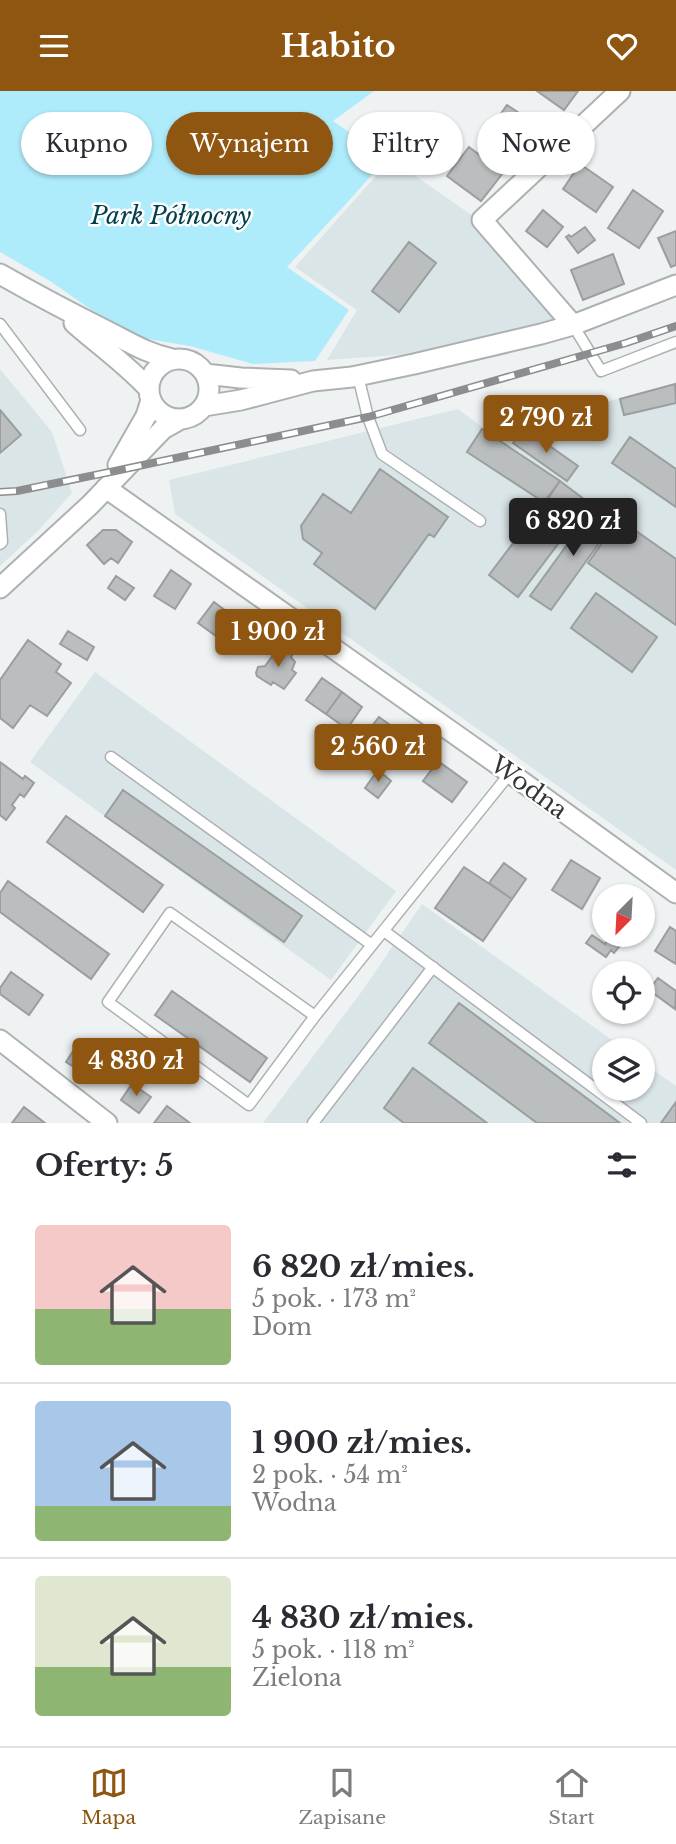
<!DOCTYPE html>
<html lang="pl">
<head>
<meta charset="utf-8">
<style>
  body { margin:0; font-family:"Libre Baskerville",serif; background:#f2f2f3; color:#2b2b33; height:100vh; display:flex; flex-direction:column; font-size:26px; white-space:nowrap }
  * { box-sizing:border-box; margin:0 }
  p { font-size:23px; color:#7c7c81 }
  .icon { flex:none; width:38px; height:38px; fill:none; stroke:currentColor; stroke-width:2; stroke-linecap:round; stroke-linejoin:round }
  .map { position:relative; height:1032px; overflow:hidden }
  .panel { display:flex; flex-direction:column; background:#fff; flex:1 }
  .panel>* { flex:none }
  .guide { position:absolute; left:21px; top:21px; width:635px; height:63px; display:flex; gap:14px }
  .needle { width:46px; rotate:204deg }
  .controls { position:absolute; left:592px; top:793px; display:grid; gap:14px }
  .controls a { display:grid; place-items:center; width:63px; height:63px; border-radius:50%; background:#fff; box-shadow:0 2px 5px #0004; font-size:35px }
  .price { position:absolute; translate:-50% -60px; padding:0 16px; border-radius:7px; background:#8f5611; color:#fff; font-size:23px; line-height:46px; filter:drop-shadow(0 2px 4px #0008) }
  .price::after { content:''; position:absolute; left:50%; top:42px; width:21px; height:16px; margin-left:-10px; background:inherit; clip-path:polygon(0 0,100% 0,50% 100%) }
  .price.current { background:#222; color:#fff }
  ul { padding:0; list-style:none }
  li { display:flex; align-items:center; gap:21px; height:175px; padding:0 35px }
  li+li { border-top:2px solid #e1e1e2 }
  li span { display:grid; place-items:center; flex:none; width:196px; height:140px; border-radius:7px; color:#555 }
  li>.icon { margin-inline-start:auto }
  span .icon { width:84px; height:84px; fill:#fffc; stroke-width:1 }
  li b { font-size:30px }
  h2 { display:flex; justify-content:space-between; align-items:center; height:84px; padding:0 35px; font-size:30px }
  .tag { padding:0 24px; border-radius:32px; background:#fff; box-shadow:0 2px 5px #0004; font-size:24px; line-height:63px }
  .tag.current { background:#8f5611; color:#fff }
  header { display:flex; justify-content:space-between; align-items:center; height:91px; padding:0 35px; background:#8f5611; color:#fff; font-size:32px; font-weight:700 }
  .dock { display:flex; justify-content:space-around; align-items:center; height:98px; border-top:2px solid #e1e1e2; background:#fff; font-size:19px; color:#7c7c81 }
  .dock a { display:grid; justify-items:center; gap:4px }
  .dock .current { color:#8f5611 }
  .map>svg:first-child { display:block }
</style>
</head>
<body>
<header><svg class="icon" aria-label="menu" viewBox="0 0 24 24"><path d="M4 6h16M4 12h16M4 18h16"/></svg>Habito<svg class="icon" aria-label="heart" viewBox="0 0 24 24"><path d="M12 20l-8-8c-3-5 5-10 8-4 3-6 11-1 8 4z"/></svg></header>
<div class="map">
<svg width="676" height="1032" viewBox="0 0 676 1032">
  <rect width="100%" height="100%" fill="#eff2f3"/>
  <path fill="#dae5e8" d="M391,68l82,57 3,13 78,90 -142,35 -85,6 30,-50 -62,-43z
    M0,278l52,63 20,61 -34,38 -38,35z
    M676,292v487l-501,-356 -6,-34 289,-71 32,24z
    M95,581l301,219 -65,89 -301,-218z
    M422,813l204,146h-22v39h38v-27l34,24v37h-413l99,-132z"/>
  <path fill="#afecfb" d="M0,0h374l-41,30 54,37 -42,47 -58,62 62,43 -34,51 -62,3 -63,-18 -61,-10 -79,-55 -50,-29z"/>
  <path fill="#bbbebf" stroke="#9a9e9e" stroke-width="2" d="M537,0h41l-14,19z
    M507,14l30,20 -23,34 -30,-21z
    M469,56l34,26 -22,28 -34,-25z
    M580,73l33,23 -17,25 -33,-23z
    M633,99l30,21 -24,37 -31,-20z
    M543,119l20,17 -16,20 -21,-16z
    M585,136l10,13 -17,13 -12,-16 3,-2 2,2z
    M676,140v34l-5,2 -13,-29z
    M409,151l27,21 -37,49 -27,-21z
    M613,163l11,30 -41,16 -12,-30z
    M675,293l1,19 -52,12 -4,-16z
    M0,319l21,25 -21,18z
    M524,337l54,38 -11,15 -54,-38z
    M482,338l78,52 -15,22 -78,-51z
    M630,346l46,32v38l-64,-44z
    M380,378l68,48 -14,20 -5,-3 -54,75 -61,-45 8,-11 -19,-14 -2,-13 22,-32 28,19z
    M560,390l29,22 -71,94 -29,-22z
    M595,415l20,15 -64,89 -21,-14z
    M619,428l57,40v66l-88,-62z
    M103,439h13l16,12 -14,21 -7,-5 -7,6 -17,-19z
    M171,479l20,14 -16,25 -21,-13z
    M116,485l18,12 -9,12 -17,-12z
    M596,502l61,44 -25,35 -61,-44z
    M214,511l24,18 -15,21 -25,-18z
    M68,540l26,16 -7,13 -27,-16z
    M28,549l33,24 -5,8 15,11 -24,33 -17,-11 -17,23 -13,-10v-38z
    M280,555l12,9 -1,2 4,5 -3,8 4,3 -12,16 -11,-7 -2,3 -14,-9 -1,-3 2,-6 7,-1z
    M322,587l20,14 -16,22 -20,-14z
    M342,601l20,15 -15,22 -21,-15z
    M379,626l29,21 -14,19 -29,-22z
    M438,670l29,21 -15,20 -29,-21z
    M0,671l23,17 2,-3 9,7 -10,14 -4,-3 -8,11 3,3 -9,12 -6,-5z
    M378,679l13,11 -13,17 -13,-10z
    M123,699l179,126 -18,26 -179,-126z
    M66,725l97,69 -20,27 -96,-70z
    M571,769l29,18 -18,31 -30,-19z
    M504,772l22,16 -14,20 -23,-16z
    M464,776l48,32 -29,42 -48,-33z
    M8,790l101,73 -18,25 -91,-67v-19z
    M670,836l6,4v33l-21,-13z
    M592,844l13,9 6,-9 11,8 -8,10 -3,-3 -5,7 -20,-14z
    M11,881l32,23 -14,20 -29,-21v-6z
    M658,887l18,13 -1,18 -26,-19z
    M172,900l95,67 -17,24 -95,-67z
    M459,912l161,120h-83l-108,-80z
    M78,953l22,15 -12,17 -22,-14z
    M413,977l74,55h-83l-20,-15z
    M132,993l19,13 -12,16 -18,-13z
    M676,1011v21h-15z
    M167,1015l23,17h-36z
    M24,1016l21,16h-33z"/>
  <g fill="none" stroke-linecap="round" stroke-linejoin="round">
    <g stroke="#aeb1b2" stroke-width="13">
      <path id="service" d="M0,233l80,106
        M573,234l28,46 75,-29
        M358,285l10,41 14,37 98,67
        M0,423l2,28 -2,2
        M111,666l261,188
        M384,840l257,192
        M315,925l-66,89 -141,-103 62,-89 145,103 196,-244
        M313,1032l120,-156"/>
    </g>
    <g stroke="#aeb1b2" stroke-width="23">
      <path id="minor" d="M0,183c35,20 71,39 107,57 24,12 39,22 65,28
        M74,232c25,22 52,41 75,66
        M573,234l-91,-105 138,-129
        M149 298a30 30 0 1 1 60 0a30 30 0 1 1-60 0Z
        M205,283l36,4 50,2
        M204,315l37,-6 72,-19 39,-4 62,-13 127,-30 32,-9 103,-40
        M118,374l28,-49 5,-16
        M106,397l404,285 166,120
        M0,497l90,-83 73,-76 18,-10
        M0,949l107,83"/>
    </g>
    <use href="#service" stroke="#fff" stroke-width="10"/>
    <use href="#minor" stroke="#fff" stroke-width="19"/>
    <g stroke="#8b8d8e" stroke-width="8">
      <path id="rail" d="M0,401l17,-1 98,-20 253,-54 258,-74 50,-17"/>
    </g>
    <use href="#rail" stroke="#fff" stroke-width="5" stroke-dasharray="16" stroke-linecap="butt"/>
  </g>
  <g text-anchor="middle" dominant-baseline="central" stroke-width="5" stroke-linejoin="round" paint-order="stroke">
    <g font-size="24" font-style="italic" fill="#04404b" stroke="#fff">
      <text x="171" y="124">Park Północny</text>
    </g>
    <g font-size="24" fill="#343636" stroke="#fff">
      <text transform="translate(529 696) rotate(36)">Wodna</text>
    </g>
  </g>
</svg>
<div class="controls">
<a><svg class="needle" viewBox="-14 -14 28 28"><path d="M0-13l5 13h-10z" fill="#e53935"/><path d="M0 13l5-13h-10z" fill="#7c7c81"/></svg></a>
<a><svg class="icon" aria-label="locate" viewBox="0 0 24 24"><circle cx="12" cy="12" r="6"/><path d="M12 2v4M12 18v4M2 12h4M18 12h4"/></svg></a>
<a><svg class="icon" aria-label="layers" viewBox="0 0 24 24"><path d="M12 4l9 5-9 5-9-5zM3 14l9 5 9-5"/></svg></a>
</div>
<b class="price" style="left:546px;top:364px">2 790 zł</b>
<b class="price current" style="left:573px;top:467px">6 820 zł</b>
<b class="price" style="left:278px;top:578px">1 900 zł</b>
<b class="price" style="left:378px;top:693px">2 560 zł</b>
<b class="price" style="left:136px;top:1007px">4 830 zł</b>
<div class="guide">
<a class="tag">Kupno</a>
<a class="tag current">Wynajem</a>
<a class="tag">Filtry</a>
<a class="tag">Nowe</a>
</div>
</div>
<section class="panel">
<h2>Oferty: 5<svg class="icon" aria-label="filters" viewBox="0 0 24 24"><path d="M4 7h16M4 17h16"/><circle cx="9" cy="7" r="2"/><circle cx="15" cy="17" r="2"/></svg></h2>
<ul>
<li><span style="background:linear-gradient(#f6c9c9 60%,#8fb573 0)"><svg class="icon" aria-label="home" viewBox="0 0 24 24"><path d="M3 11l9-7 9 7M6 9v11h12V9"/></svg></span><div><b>6 820 zł/mies.</b><p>5 pok. · 173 m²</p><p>Dom</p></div></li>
<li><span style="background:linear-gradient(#a9c7e8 75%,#8fb573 0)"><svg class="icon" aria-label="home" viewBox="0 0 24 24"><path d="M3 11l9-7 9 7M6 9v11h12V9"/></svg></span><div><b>1 900 zł/mies.</b><p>2 pok. · 54 m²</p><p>Wodna</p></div></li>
<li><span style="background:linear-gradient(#dfe7d0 65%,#8fb573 0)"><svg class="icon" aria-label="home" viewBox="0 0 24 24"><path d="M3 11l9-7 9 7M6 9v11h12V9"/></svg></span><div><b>4 830 zł/mies.</b><p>5 pok. · 118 m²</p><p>Zielona</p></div></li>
</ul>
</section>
<nav class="dock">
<a class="current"><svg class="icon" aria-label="map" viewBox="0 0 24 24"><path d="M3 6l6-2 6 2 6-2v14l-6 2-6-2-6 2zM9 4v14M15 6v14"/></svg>Mapa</a>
<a><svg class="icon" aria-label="saved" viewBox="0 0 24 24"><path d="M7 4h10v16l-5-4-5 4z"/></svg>Zapisane</a>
<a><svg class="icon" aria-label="home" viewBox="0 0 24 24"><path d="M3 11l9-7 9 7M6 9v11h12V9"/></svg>Start</a>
</nav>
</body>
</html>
